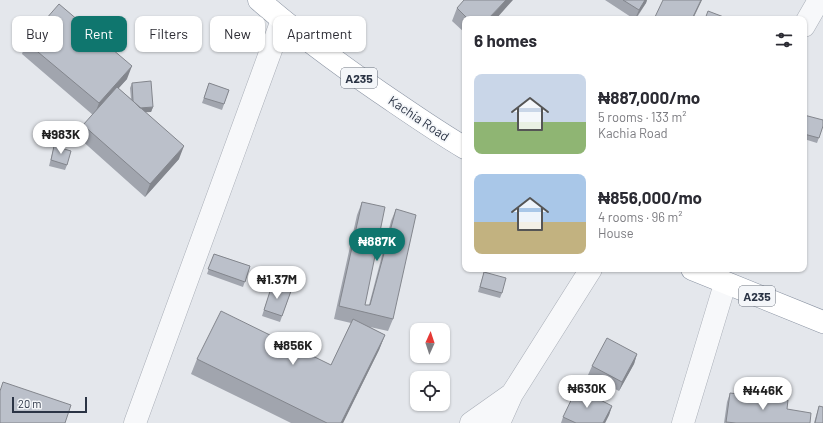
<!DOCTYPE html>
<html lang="en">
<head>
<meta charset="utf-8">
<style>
  body { margin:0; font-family:Barlow,sans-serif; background:#f2f2f3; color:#2b2b33; height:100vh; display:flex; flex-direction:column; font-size:15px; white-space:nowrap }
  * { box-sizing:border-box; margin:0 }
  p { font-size:13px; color:#7c7c81 }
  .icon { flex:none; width:22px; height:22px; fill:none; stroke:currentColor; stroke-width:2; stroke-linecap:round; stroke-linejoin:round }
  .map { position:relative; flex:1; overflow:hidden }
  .drawer { position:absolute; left:462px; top:16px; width:345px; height:256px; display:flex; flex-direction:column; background:#fff; border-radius:8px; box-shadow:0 1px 3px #0004 }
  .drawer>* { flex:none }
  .banner { position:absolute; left:12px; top:16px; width:380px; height:36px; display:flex; gap:8px }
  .needle { width:26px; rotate:3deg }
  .fabs { position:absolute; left:410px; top:323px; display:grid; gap:8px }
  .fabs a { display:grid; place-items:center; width:40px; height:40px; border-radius:8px; background:#fff; box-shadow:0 1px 3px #0004; font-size:20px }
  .scale { position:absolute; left:12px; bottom:10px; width:75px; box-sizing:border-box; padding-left:4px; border:2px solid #2b3445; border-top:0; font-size:11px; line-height:14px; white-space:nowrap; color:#2b3445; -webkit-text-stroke:3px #f4f6f9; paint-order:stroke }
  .price { position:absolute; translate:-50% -34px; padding:0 9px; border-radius:14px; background:#fff; color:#222; font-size:13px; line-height:26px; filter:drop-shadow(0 1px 2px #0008) }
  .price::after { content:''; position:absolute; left:50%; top:24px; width:12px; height:9px; margin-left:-6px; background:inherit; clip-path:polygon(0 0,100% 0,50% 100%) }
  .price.selected { background:#0f766e; color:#fff }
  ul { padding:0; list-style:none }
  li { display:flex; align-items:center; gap:12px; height:100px; padding:0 12px }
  li span { display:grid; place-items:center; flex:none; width:112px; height:80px; border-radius:8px; color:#555 }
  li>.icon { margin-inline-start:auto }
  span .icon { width:48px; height:48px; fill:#fffc; stroke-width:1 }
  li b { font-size:17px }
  h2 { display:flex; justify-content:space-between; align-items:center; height:48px; padding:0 12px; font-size:17px }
  .tag { padding:0 14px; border-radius:8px; background:#fff; box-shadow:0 1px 3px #0004; font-size:14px; line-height:36px }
  .tag.selected { background:#0f766e; color:#fff }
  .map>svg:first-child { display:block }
</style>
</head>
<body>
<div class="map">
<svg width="823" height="423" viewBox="0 0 823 423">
  <rect width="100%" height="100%" fill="#e4e7ec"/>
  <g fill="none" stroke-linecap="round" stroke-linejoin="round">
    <g stroke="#a9aeb7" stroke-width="23">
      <path id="minor" d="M804,26l15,-26
        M135,423l147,-403
        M471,423l41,-29
        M499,423l13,-29 79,-125
        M683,423l42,-139"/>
    </g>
    <g stroke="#8b94a3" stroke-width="23">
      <path id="trunk" d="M259,0c39,34 80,64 122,93 28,19 55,38 84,55
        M692,269l131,53"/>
    </g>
    <use href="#minor" stroke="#f7f8fa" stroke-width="22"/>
    <use href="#trunk" stroke="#fff" stroke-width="22"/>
  </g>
  <path fill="#a1a5ae" d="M605,0h42l-1,3 -10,16h-2z
    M457,8l39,11h-31v14l-13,-12z
    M26,42l101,37 -9,9 13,11 -1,-11 2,-5 21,24 -2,5h-6l34,47 -34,38 -66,-59 4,-13 10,-10 -71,-61z
    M209,83l20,7 -7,20 -20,-7z
    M804,115l19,11 -6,17 -13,-4z
    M54,146l13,19 -2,5 -16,-4z
    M362,202l3,103h4l22,-84 5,-12 -3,110 -5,12 -18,-4 15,8 -6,15 -36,73h-52l-100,-49 6,-15 134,6 20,-42 -17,-4 23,-104z
    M214,254l36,12 -7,21 -36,-13z
    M484,272l18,21 -2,5 -22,-6z
    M272,285l19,6 -11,31 -18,-6z
    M637,354l-3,10 -15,27 -31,-16 4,-9z
    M730,393l57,16 23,14h-86l3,-21z
    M612,406l-3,9 -4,8h-44l2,-6z
    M819,406l4,17h-9l2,-7z"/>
  <path fill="#83868d" d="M506,0h7l-17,19h-8z
    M645,0h2l-1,3 -11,16 4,-9z
    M701,0h1l-9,19h-1z
    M132,66l-5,13 -33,37 5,-13z
    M153,107l-2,5 -19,1 2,-5z
    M184,146l-5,13 -34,38 5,-13z
    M385,335l-6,15 -36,73h-2z
    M637,354l-3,10 -15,27 3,-9z
    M612,406l-3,9 -4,8h-2z"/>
  <path fill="#bbc0ca" stroke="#83868d" d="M464,0h42l-18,19h-20l-11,-11z
    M623,0h22l-6,10z
    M663,0h38l-9,19h-38z
    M59,4l73,62 -33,37 -73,-61z
    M708,11l21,8h-24z
    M151,81l2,26 -13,1 -7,-7 -1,-18z
    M209,83l20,7 -5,14 -20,-6z
    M117,87l67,59 -34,38 -67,-59z
    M804,115l19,5v6l-4,12 -15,-4z
    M54,146l17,5 -4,14 -16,-5z
    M362,202l23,5 -20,98h5l26,-96 20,6 -23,104 -54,-13z
    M214,254l36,12 -5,16 -37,-13z
    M484,272l22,6 -4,15 -22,-6z
    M272,285l19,6 -9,25 -18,-6z
    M221,311l110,54 22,-46 32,16 -44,88h-14l-130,-64z
    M607,338l30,16 -15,28 -30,-16z
    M3,382l68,23 -6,18h-65v-32z
    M577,388l35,18 -9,17h-27l-13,-6z
    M730,393l58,7 -1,9 24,4 -1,10h-74l-10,-1z
    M819,406l4,1v16h-8z"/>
  <g text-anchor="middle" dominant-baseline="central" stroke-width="3.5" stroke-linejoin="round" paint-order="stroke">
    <g fill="#f4f6f9" stroke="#676e7b" stroke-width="1">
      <rect x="341" y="68" width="36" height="20" rx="3"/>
      <rect x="739" y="286" width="36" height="20" rx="3"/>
    </g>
    <g font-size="12" font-weight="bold" fill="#2b3445">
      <text x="359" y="78">A235</text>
      <text x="757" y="296">A235</text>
    </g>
    <g font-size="13" fill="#2b3445" stroke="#f4f6f9">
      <text transform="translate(419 118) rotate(34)">Kachia Road</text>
    </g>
  </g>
</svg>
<div class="fabs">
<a><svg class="needle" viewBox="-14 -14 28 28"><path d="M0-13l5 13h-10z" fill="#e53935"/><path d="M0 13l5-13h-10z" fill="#7c7c81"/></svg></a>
<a><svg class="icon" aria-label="locate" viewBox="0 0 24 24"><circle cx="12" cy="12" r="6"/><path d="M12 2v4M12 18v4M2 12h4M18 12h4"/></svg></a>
</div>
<div class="scale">20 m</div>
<b class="price" style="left:61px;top:155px">₦983K</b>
<b class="price selected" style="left:377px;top:262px">₦887K</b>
<b class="price" style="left:277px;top:300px">₦1.37M</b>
<b class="price" style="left:293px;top:366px">₦856K</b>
<b class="price" style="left:587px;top:409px">₦630K</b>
<b class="price" style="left:763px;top:411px">₦446K</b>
<div class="banner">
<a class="tag">Buy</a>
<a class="tag selected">Rent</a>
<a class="tag">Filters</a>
<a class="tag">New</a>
<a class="tag">Apartment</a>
</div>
<section class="drawer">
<h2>6 homes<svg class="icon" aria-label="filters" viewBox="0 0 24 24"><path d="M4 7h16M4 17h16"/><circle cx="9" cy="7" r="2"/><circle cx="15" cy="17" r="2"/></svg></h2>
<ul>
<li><span style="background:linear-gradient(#c9d6e8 60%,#8fb573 0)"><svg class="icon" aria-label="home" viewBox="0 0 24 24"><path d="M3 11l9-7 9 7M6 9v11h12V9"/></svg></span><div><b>₦887,000/mo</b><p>5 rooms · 133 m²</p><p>Kachia Road</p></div></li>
<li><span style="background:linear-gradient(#a9c7e8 60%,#c2b280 0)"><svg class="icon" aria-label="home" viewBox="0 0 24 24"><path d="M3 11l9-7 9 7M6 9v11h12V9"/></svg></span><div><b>₦856,000/mo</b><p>4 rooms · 96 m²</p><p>House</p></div></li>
</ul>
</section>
</div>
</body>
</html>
